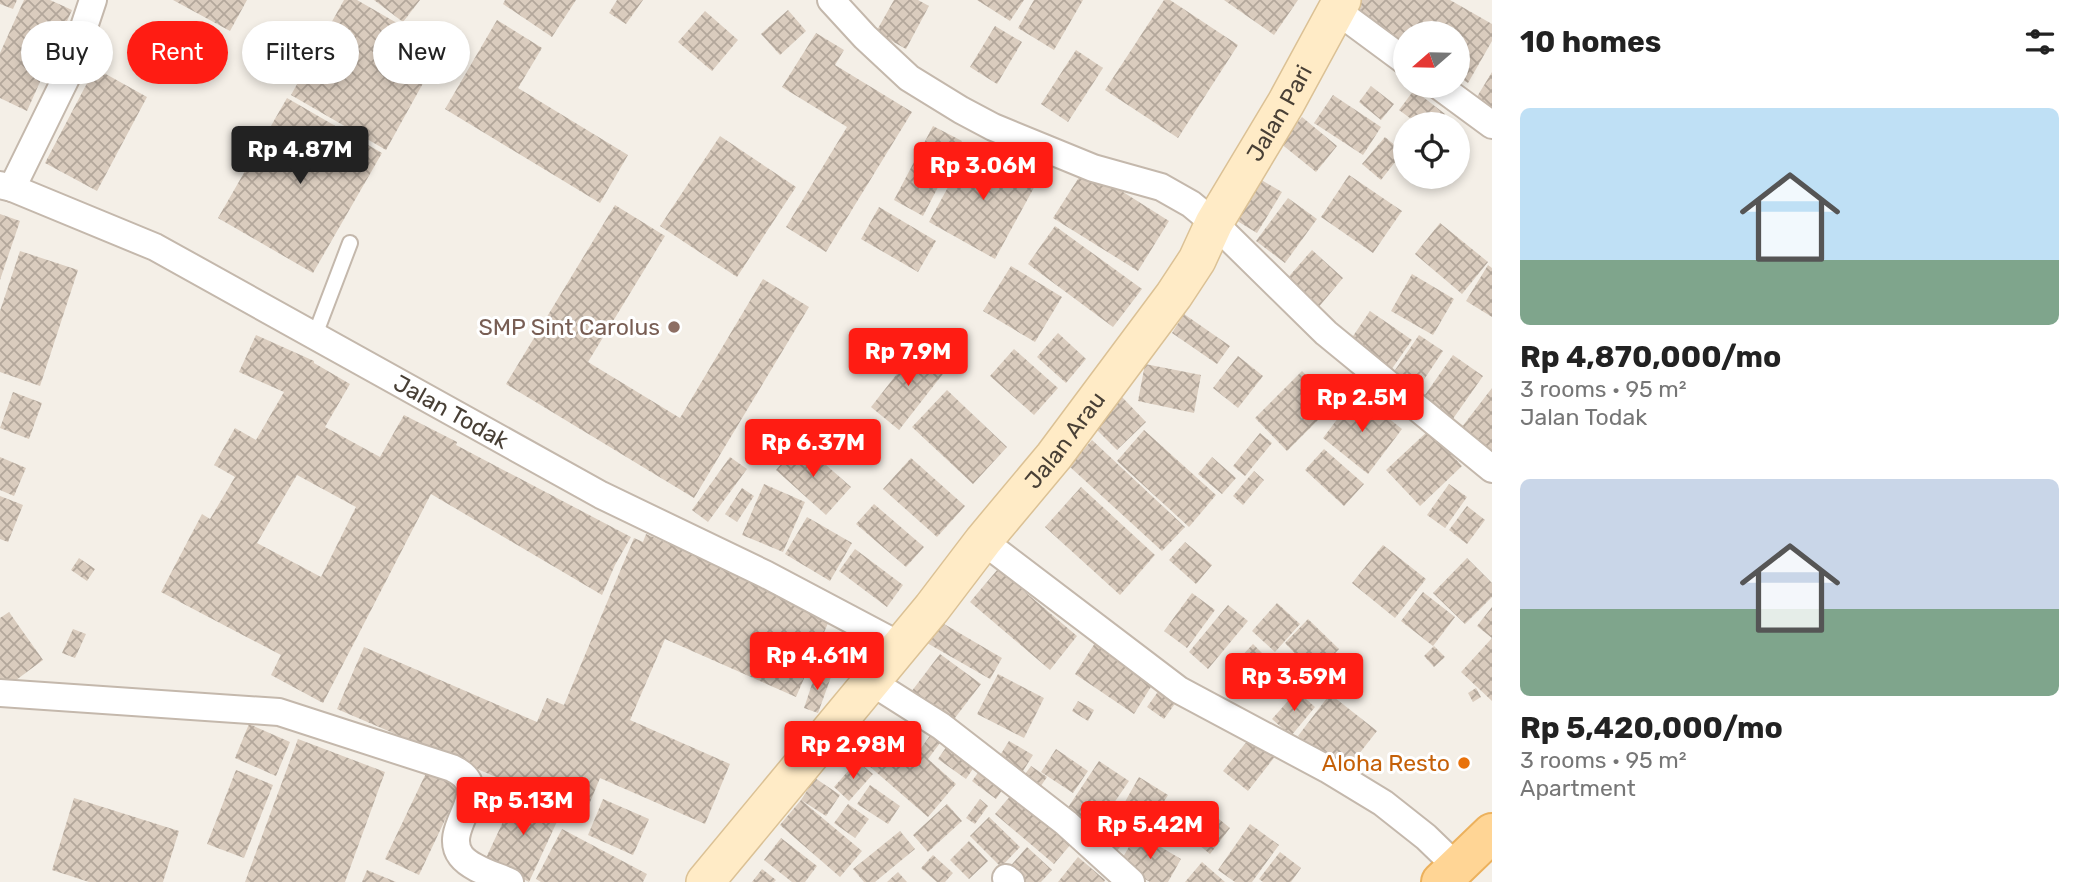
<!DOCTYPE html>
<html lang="en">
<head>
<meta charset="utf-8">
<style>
  body { margin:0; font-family:Rubik,sans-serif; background:#f2f2f2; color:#222; height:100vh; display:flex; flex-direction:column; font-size:26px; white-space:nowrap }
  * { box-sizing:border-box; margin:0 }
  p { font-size:23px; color:#767676 }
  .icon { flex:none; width:38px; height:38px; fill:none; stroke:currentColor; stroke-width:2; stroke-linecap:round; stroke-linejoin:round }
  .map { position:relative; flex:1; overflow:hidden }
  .details { display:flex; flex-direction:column; background:#fff; width:595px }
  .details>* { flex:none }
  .top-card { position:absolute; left:21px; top:21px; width:665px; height:63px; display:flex; gap:14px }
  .needle { width:46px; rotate:250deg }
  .buttons { position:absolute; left:1393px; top:21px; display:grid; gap:14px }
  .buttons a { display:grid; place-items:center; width:77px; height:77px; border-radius:50%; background:#fff; box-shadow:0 4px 10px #0003; font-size:35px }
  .price { position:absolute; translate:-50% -60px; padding:0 16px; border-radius:7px; background:#ff1c13; color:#fff; font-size:23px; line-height:46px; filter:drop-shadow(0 2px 4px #0008) }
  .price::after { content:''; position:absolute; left:50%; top:42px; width:21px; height:16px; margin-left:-10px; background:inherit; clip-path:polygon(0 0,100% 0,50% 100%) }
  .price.current { background:#222; color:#fff }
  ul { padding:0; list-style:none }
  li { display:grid; align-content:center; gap:14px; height:371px; padding:0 28px }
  li span { display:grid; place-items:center; height:217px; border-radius:10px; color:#555 }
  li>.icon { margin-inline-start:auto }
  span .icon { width:126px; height:126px; fill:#fffc; stroke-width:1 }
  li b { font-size:30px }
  h2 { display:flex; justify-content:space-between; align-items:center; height:84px; padding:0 28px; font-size:30px }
  .chip { padding:0 24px; border-radius:32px; background:#fff; box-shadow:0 4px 10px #0003; font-size:24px; line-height:63px }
  .chip.current { background:#ff1c13; color:#fff }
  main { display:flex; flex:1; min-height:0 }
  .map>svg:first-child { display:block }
</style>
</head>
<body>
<main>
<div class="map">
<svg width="1492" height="882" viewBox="0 0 1492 882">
  <defs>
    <pattern id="building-cross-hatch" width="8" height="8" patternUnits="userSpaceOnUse" patternTransform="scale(1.75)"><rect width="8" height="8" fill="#daccbe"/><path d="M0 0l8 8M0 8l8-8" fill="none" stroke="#b3a79b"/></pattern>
  </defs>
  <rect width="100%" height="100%" fill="#f4efe7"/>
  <path fill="url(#building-cross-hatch)" fill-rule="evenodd" d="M0,0h17l-4,9 -13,-5z
    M24,0h26l22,10 -45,101 -27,-13v-45z
    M173,0h74l-17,31z
    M344,0h13l85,49 -56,101 -95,-55z
    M374,0h46l-17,22z
    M505,0h71l-24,37 -49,-33z
    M617,0h26l-17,24 -17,-11z
    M894,0h24l11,6 -23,43 -30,-17z
    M977,0h47l-14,21z
    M1034,0h49l-29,50 -36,-22z
    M1164,0h6l68,45 -60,93 -73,-48z
    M1224,0h74l-24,35z
    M1354,0h96l42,24v17l-24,42 -10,-6v-44h-53v14l-59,-34z
    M788,10l18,21 -26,24 -19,-21z
    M705,11l33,29 -26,31 -34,-29z
    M497,20l45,28 -24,40 110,67 -28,48 -155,-94z
    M995,26l27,16 -25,42 -27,-17z
    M153,27l32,10 -11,35 -33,-11z
    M816,33l28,17 -9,15 77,47 -86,140 -40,-25 61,-100 -65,-40z
    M1076,50l27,18 -35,54 -27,-18z
    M95,68l52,29 -50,94 -52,-28z
    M1492,72v45l-20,-12z
    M1371,86l23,18 -13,16 -22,-18z
    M1414,90l31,24 -8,10h-19l-19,-14z
    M1333,95l48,32 -18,28 -49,-32z
    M287,98l95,55 -69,120 -95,-55z
    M1302,117l35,29 -21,26 -36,-29z
    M933,126l29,15 -39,75 -29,-16z
    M720,136l76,51 -59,90 -77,-51z
    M1385,137l18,15 -22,28 -19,-16z
    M971,145l66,37 -42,77 -66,-37z
    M1085,168l84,53 -31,50 -85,-53z
    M1349,175l53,36 -29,42 -52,-36z
    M1258,178l24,14 -25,41 -23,-14z
    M1288,198l29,21 -32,44 -29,-22z
    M615,205l50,31 -77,126 92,56 83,-139 46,28 -115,191 -188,-114z
    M879,207l57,34 -18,31 -57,-33z
    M0,214l20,7 -20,59z
    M1440,223l48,39 -26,32 -47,-40z
    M1055,226l87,63 -29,38 -85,-63z
    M1312,250l31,28 -26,31 -32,-28z
    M20,251l58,19 -38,116 -40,-14v-61z
    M1488,265l4,3v49l-26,-16z
    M1011,266l51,31 -27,45 -52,-31z
    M1412,274l42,25 -21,36 -42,-24z
    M1370,311l42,29 -21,30 -42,-28z
    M1184,314l46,32 -13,18 -45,-31z
    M1058,333l28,26 -20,24 -29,-26z
    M256,335l58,26v2l36,21 -25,43 55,30 24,-42 53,27 -1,3 175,92 -16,28 -13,30 -171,-101 -108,209 -52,-28 10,-20 -120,-63 41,-78 8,5 25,-42 -21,-12 21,-37 21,12 28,-48 -45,-20zM297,475l59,32 -35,70 -64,-34z
    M1419,335l24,16 -28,42 -24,-17z
    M918,347l28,23 -47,60 -28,-23z
    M1014,349l44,39 -24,27 -44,-39z
    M1453,355l30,21 -33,47 -30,-21z
    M1238,356l25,20 -25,32 -25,-20z
    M1145,364l56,11 -7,38 -56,-12z
    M1302,371l32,33 -47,47 -32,-33z
    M1492,388v70l-34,-26z
    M947,390l60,57 -34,37 -61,-57z
    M13,392l29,11 -13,36 -29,-11z
    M1357,393l45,36 -34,45 -45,-36z
    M1122,397l24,25 -29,28 -25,-25z
    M1144,430l72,65 -27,32 -72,-66z
    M1429,430l33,36 -42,40 -34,-36z
    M1260,433l12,10 -27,33 -12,-10z
    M1092,440l93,87 -23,24 -93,-85z
    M800,442l51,45 -25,28 -50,-45z
    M1324,449l40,35 -20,22 -39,-36z
    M0,457l26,11 -12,28 -14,-6z
    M730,457l17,12 -39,53 -16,-12z
    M1212,457l24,21 -14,16 -24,-20z
    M911,458l54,48 -28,31 -54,-48z
    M1254,471l10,9 -21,25 -10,-9z
    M764,484l41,18 -22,50 -41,-17z
    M1449,484l18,13 -22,31 -18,-13z
    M1081,487l74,68 -35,40 -75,-68z
    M742,488l12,8 -17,26 -12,-8z
    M0,496l23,9 -15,37 -8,-3z
    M874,504l50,43 -18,20 -50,-43z
    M1467,506l18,14 -18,24 -18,-14z
    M807,517l45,26 -22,38 -45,-27z
    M646,534l186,80 -36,83 -131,-58 -35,81 100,44 -25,60 -105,-46 -14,34 -40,-17 -1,3 -208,-89 27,-62 173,75 10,-24 17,7 70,-167 9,4z
    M1185,542l27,23 -16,19 -27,-24z
    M1383,545l43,34 -31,39 -43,-35z
    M855,549l48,36 -16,22 -48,-36z
    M79,558l16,11 -8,12 -16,-11z
    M1467,558l25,25v14l-27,27 -32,-31z
    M998,569l79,67 -27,34 -80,-68z
    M1423,592l32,25 -22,29 -32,-25z
    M1192,593l23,17 -28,38 -23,-17z
    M1277,603l23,21 -25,28 -23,-21z
    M1228,605l20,16 -40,48 -19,-17z
    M1492,607v31l-15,-12z
    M9,612l34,48 -39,29 -4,-5v-66z
    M1308,619l31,30 -24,25 -30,-31z
    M939,621l63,37 -12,21 -63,-36z
    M73,629l13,5 -11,24 -13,-5z
    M1492,638v63l-31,-29z
    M1095,643l59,39 -20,32 -59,-40z
    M1253,644l34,34 -21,20 -33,-33z
    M1434,646l11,11 -11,10 -10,-11z
    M940,654l41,30 -33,43 -40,-31z
    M816,672l15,5 -13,36 -14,-5z
    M998,674l46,24 -20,40 -47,-24z
    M1162,686l17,12 -15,21 -17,-12z
    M1476,688l5,9 -8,5 -5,-9z
    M1297,691l18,16 -24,29 -19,-17z
    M1330,694l47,37 -33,42 -46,-37z
    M1078,701l16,9 -6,11 -16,-10z
    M249,724l41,18 -14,34 -41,-18z
    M889,726l30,25 17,-24 10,8 -18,24 28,25 -28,33 -67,-58z
    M1253,734l24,20 -29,37 -25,-20z
    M298,739l87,33 -40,110h-100z
    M951,740l28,20 -13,19 -28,-20z
    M1009,741l24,14 -15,24 -24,-14z
    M1056,749l32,22 -15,22 -32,-21z
    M857,761l16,13 -24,27 -15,-14z
    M1099,761l30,20 -35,51 -29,-20z
    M986,762l23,18 -13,19 -24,-18z
    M1031,766l16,11 -11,16 -16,-12z
    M429,767l33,17 -43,91 -34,-16z
    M236,770l37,15 -29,73 -37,-14z
    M1139,777l29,18 -23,37 -28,-16z
    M815,778l25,17 -14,21 -25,-16 61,51 -22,26 -60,-52 21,-25z
    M870,785l30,21 -12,18 -31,-20z
    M517,792l44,21 -32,69 -44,-22z
    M1013,793l58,51 -17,20 -59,-50z
    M74,798l105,33 -16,51h-74l-37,-12z
    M603,799l46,20 -16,36 -45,-20z
    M980,799l8,7 -13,18 -9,-6z
    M848,804l21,15 -14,19 -21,-15z
    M947,804l15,17 -34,31 -15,-17z
    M1214,815l16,13 -20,26 -16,-13z
    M989,817l31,30 -19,20 -31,-31z
    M1250,824l29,21 -27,37h-17l-17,-12z
    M1108,828l16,14 -12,15 -17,-15z
    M562,829l85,45 -4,8h-102l-5,-3z
    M900,831l15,18 -40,33h-11l-11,-13z
    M1137,833l44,26 -13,23h-18l-31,-18z
    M781,838l36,28 -12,16h-13l-28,-22z
    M969,841l19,20 -19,18 -19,-19z
    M1027,847l25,23 -11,12h-21l-13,-12z
    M1280,852l21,16 -10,14h-28l-4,-3z
    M933,855l20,18 -8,9h-8l-16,-14z
    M1078,857l27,23 -1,2h-46z
    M1202,862l23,20h-40z
    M762,869l14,11 -2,2h-22z
    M367,870l29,12h-34z
    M898,872l9,10h-20z"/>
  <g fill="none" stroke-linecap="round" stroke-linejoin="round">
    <g stroke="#c4b8ac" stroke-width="18">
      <path id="lane" d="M315,335l35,-92"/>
    </g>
    <g stroke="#c4b8ac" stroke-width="30">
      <g id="street">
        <path d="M831,0l34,37 44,41 52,32 32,17 100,41 68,19 30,17 23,19 112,110 166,136"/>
        <path d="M1336,10l69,51"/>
        <path d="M1439,86l53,39"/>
        <path id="s1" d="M0,185l12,3 143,59 446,248 164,79 134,71"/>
        <path d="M12,188l57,-116 24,-72"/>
        <path d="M983,541l196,149 148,79 56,34 43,34 31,30"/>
        <path d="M870,681l71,45 125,97 65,59"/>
        <path d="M0,693l279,19 173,56c47,22 -13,59 9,88 10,13 34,19 49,26"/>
        <path d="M1006,878l5,4"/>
      </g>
    </g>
    <g stroke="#dbc195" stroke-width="40">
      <g id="secondary">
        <path id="s2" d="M705,882l227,-274 51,-67 71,-85 120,-161 23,-35 17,-37 72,-120 56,-103"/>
      </g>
    </g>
    <g stroke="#ecb15d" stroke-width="42">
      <path id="primary" d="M1441,882l51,-49"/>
    </g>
    <use href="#lane" stroke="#fff" stroke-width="14"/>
    <use href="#street" stroke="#fff" stroke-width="26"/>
    <use href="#secondary" stroke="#ffebc6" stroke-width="37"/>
    <use href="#primary" stroke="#ffd595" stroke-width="38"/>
  </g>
  <circle fill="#8d6e63" stroke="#fff" stroke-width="2.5" cx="674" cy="327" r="7"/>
  <circle fill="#e8710a" stroke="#fff" stroke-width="2.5" cx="1464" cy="763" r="7"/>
  <g text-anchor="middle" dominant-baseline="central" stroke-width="6" stroke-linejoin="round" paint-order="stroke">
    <g font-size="23" fill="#483f35" stroke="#fff">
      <text stroke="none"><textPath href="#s2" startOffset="962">Jalan Pari</textPath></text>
      <text stroke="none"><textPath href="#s1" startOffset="506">Jalan Todak</textPath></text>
      <text stroke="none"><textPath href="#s2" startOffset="570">Jalan Arau</textPath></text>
    </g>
    <g font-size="23" fill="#785e54" stroke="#fff" text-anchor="end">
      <text x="660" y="327">SMP Sint Carolus</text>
    </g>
    <g font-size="23" fill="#c56008" stroke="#fff" text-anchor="end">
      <text x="1450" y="763">Aloha Resto</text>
    </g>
  </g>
</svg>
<div class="buttons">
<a><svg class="needle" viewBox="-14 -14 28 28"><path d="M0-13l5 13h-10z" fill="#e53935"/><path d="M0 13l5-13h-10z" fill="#767676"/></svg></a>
<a><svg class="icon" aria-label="locate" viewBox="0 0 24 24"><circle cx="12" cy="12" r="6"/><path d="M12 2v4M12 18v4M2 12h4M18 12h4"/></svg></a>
</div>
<b class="price current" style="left:300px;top:186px">Rp 4.87M</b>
<b class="price" style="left:983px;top:202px">Rp 3.06M</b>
<b class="price" style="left:908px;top:388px">Rp 7.9M</b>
<b class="price" style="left:1362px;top:434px">Rp 2.5M</b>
<b class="price" style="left:813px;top:479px">Rp 6.37M</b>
<b class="price" style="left:817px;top:692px">Rp 4.61M</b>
<b class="price" style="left:1294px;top:713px">Rp 3.59M</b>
<b class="price" style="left:853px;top:781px">Rp 2.98M</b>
<b class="price" style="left:523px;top:837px">Rp 5.13M</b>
<b class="price" style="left:1150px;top:861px">Rp 5.42M</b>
<div class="top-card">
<a class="chip">Buy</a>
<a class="chip current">Rent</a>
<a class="chip">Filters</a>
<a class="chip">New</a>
</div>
</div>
<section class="details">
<h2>10 homes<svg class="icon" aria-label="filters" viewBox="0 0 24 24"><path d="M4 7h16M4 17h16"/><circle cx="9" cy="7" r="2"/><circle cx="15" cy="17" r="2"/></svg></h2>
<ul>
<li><span style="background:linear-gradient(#bfe0f5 70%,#7fa58c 0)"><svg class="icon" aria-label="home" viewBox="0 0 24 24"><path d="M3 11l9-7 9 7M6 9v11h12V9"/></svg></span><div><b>Rp 4,870,000/mo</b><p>3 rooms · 95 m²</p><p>Jalan Todak</p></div></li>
<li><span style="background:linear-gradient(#c9d6e8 60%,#7fa58c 0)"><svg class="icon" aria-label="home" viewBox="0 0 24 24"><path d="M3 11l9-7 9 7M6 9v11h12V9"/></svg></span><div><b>Rp 5,420,000/mo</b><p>3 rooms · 95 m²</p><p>Apartment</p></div></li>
</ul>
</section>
</main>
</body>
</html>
